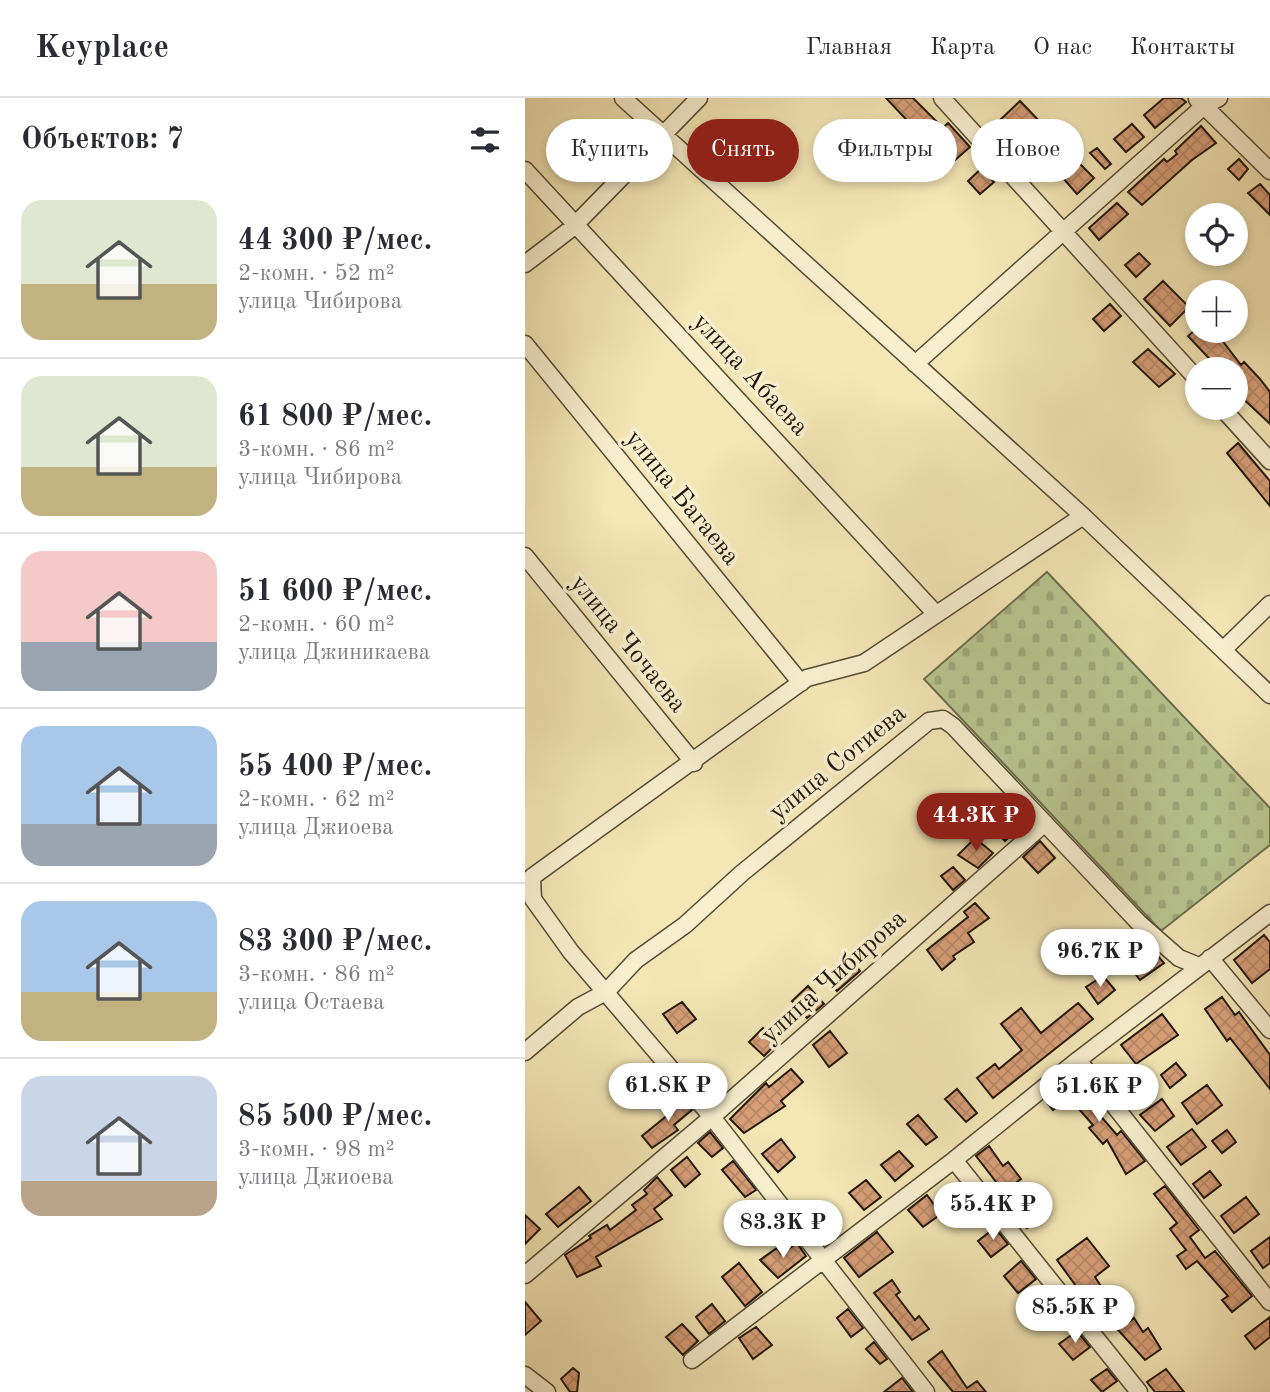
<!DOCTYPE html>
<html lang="ru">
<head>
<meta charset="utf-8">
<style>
  body { margin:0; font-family:"Old Standard TT",serif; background:#f2f2f3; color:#2b2b33; height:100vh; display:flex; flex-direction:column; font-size:26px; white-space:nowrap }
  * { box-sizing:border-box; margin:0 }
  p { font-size:23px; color:#7c7c81 }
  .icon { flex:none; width:38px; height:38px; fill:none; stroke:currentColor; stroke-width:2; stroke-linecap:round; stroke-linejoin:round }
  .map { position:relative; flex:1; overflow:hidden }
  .side { display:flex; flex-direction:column; background:#fff; width:525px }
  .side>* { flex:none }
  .hud { position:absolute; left:21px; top:21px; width:618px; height:63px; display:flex; gap:14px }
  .fabs { position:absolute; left:660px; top:105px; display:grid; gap:14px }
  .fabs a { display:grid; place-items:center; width:63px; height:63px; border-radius:50%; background:#fff; box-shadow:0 4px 10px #0003; font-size:35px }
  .price { position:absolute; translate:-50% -60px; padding:0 16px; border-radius:24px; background:#fff; color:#222; font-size:23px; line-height:46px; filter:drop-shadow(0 2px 4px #0008) }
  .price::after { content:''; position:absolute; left:50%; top:42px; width:21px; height:16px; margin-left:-10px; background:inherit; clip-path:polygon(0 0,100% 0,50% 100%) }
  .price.active { background:#8f2418; color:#fff }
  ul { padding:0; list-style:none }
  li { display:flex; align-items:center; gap:21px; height:175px; padding:0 21px }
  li+li { border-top:2px solid #e1e1e2 }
  li span { display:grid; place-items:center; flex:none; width:196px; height:140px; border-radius:21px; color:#555 }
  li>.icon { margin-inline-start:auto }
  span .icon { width:84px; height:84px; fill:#fffc; stroke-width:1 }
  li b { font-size:30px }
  h2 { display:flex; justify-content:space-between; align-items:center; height:84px; padding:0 21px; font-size:30px }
  .tag { padding:0 24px; border-radius:32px; background:#fff; box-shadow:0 4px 10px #0003; font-size:24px; line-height:63px }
  .tag.active { background:#8f2418; color:#fff }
  header { display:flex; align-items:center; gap:42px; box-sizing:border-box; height:98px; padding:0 35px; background:#fff; border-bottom:2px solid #e1e1e2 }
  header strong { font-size:33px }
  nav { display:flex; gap:38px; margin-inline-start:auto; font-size:24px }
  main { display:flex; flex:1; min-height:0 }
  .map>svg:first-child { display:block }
</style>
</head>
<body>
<header>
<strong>Keyplace</strong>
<nav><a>Главная</a><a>Карта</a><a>О нас</a><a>Контакты</a></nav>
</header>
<main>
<section class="side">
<h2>Объектов: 7<svg class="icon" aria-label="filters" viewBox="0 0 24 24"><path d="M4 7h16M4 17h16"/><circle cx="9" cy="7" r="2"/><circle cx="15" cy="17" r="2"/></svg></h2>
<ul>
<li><span style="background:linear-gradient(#dfe7d0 60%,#c2b280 0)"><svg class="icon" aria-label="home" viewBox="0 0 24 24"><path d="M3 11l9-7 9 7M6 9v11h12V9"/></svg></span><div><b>44 300 ₽/мес.</b><p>2-комн. · 52 m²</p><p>улица Чибирова</p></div></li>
<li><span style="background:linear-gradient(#dfe7d0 65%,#c2b280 0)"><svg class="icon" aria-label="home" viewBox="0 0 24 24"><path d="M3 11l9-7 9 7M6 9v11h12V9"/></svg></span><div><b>61 800 ₽/мес.</b><p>3-комн. · 86 m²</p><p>улица Чибирова</p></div></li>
<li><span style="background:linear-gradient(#f6c9c9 65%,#9aa5b1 0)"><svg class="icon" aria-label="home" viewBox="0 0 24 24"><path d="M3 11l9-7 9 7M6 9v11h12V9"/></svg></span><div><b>51 600 ₽/мес.</b><p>2-комн. · 60 m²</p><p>улица Джиникаева</p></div></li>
<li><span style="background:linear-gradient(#a9c7e8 70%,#9aa5b1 0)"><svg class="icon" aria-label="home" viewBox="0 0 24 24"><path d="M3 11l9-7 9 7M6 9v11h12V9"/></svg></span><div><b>55 400 ₽/мес.</b><p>2-комн. · 62 m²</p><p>улица Джиоева</p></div></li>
<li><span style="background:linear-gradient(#a9c7e8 65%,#c2b280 0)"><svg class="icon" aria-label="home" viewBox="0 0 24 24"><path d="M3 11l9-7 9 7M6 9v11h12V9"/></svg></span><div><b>83 300 ₽/мес.</b><p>3-комн. · 86 m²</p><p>улица Остаева</p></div></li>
<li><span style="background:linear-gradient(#c9d6e8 75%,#b9a48a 0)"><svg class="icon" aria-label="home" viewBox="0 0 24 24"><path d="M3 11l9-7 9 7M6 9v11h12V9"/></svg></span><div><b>85 500 ₽/мес.</b><p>3-комн. · 98 m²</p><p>улица Джиоева</p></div></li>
</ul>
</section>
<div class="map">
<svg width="745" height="1294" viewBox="0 0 745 1294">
  <defs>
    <pattern id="cemetery-stones" width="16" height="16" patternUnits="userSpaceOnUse" patternTransform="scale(1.75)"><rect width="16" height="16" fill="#b8c690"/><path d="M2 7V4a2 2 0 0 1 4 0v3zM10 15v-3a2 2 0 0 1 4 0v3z" fill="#9ea97b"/></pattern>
    <pattern id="building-cross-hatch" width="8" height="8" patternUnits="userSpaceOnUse" patternTransform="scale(1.75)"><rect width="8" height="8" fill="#d79e77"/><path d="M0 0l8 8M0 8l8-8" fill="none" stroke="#b88766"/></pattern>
  </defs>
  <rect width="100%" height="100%" fill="#f4e6b5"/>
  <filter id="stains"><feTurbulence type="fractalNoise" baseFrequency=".00286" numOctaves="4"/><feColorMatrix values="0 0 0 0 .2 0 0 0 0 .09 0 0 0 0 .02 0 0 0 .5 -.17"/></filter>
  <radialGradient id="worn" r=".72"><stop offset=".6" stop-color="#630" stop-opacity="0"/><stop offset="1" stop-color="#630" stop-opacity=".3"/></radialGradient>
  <path fill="url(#cemetery-stones)" stroke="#6c6e4e" stroke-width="2" d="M522,474l223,236v37l-109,86 -237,-252z"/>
  <path fill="url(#building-cross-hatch)" stroke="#20170c" stroke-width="2" d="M361,0h27l30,30 5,-5 22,24 -15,13 -7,-8 3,-3 -26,-24 -7,7z
    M639,0h17l5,4 -31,26 -11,-13z
    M495,3l26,27 -20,19 -26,-27z
    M607,26l12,13 -18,15 -12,-13z
    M676,28l15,17 -24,17 -50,45 -14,-13 36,-33 3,3 10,-8 -2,-3z
    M572,50l14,16 -6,5 -15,-16z
    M714,61l9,10 -9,11 -11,-11z
    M555,66l14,14 -17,16 -14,-16z
    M456,71l13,13 -14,12 -12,-13z
    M735,86l10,11v20l-22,-22z
    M592,105l11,11 -29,26 -10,-12z
    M614,155l11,11 -14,13 -11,-12z
    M638,183l26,26 -19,19 -26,-27z
    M585,206l11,12 -17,15 -11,-12z
    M669,233h21l26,34 3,-3 16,17 10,13v32l-35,-33v-22h-16l-31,-33z
    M623,251l27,25 -16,13 -26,-25z
    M713,345l32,38v25l-43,-53z
    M484,710l14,15 -18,18 -15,-16z
    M450,740l18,15 -15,15 -20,-13z
    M515,743l15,17 -17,15 -15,-16z
    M428,769l12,13 -12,10 -12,-14z
    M450,805l14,15 -21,15 6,9 -21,14 2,3 -13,11 -15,-20 41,-33 -4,-5z
    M739,837l6,7v27l-18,14 -18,-23z
    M623,847l16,18 -24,17 -15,-19z
    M324,858l11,15 -23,20 -12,-14z
    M578,878l12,14 -17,14 -12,-17z
    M283,888l16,18 -17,14 -15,-17z
    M697,899l13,18 4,-3 31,43v34l-40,-51 -3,3 -22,-32z
    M157,904l14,17 -19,14 -14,-19z
    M553,905l15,16 -100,79 -16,-20 18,-14 4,5 23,-19 -21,-26 20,-16 20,25z
    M637,916l16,21 -42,29 -15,-19z
    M238,930l15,14 -14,14 -15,-14z
    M305,933l17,22 -18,14 -16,-22z
    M651,965l10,12 -16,13 -9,-13z
    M610,968l12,13 -20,15 -12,-13z
    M266,971l12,13 -22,19 4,5 -41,27 -14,-14 36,-36 3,4z
    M551,977l26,33 -5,4 20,23 4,-4 24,30 -19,13 -19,-34 -4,4 -14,-16 4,-3 -14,-16 7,-6 -10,-12 -23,19 -8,-10z
    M682,987l15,20 -25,19 -15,-21z
    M432,991l20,24 -11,9 -21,-23z
    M154,997l13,15 -18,15 4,5 -26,18 -10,-12 32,-26 -6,-6z
    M637,1001l12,17 -19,15 -15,-16z
    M393,1017l19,22 -11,8 -19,-21z
    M667,1031l14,18 -25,18 -14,-18z
    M702,1032l9,12 -14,11 -10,-12z
    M185,1034l13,16 -11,9 -14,-14z
    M256,1041l14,18 -17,15 -16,-18z
    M464,1048l14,20 5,-4 13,17 -17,13 -28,-36z
    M374,1053l14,15 -18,15 -14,-16z
    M162,1059l13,17 -15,13 -14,-17z
    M208,1063l23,29 -11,7 -23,-27z
    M685,1073l11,14 -17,13 -11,-14z
    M132,1079l15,18 -18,14 8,10 -66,38 5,9 -24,11 -12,-22 26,-17 -2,-2 18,-11 3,5 26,-20 -4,-5 15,-11 -3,-4z
    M341,1082l15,17 -17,13 -15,-17z
    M640,1088l34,44 -9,7 15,21 10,-7 37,45 -20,16 -10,-12 6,-4 -31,-35 -11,8 -9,-13 9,-6 -16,-21 7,-6 -23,-29z
    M54,1089l12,14 -33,26 -12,-13z
    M441,1094l15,19 -16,12 -15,-19z
    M402,1097l14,19 -18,13 -15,-17z
    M721,1099l13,17 -25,19 -13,-17z
    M502,1106l12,15 -12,9 -12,-15z
    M303,1114l12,15 -12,9 -13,-15z
    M249,1116l11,15 -10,7 -12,-14z
    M0,1117l15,14 -15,15z
    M470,1130l13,16 -17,13 -13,-16z
    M352,1134l16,20 -34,25 -15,-19z
    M745,1139v26l-7,5 -12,-17z
    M562,1140l22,28 -14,11 16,25 18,20 5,-4 9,14 5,-4 13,21 -16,11 -33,-37 -6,4 -49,-67z
    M272,1145l9,13 -28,22 -18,-18 17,-12 4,6z
    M496,1163l15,18 -18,14 -14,-17z
    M214,1165l23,29 -17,14 -23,-29z
    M367,1182l8,12 -4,3 19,25 4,-4 10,13 -17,11 -38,-47z
    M527,1202l10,13 -20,15 -10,-14z
    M0,1204l16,19 -16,14z
    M187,1206l13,17 -16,13 -13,-17z
    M323,1211l15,19 -12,9 -14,-19z
    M745,1219v20l-15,12 -10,-13z
    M157,1226l16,17 -15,14 -17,-18z
    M231,1229l16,18 -19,14 -14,-21z
    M552,1233l13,16 -17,13 -14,-16z
    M349,1244l13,17 -7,5 -14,-15z
    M417,1253l25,37 10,-7 9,11h-33l-25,-30z
    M48,1270l6,5 -2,19h-7l-9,-13z
    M582,1271l10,12 -15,11 -11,-12z
    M641,1271l18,23h-29l-8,-10z
    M377,1280l11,14h-29z"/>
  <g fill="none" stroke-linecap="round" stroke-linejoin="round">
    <g stroke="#554b36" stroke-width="19">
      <path id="minor" d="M98,0l460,418 187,179
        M417,0l255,281
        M672,1l73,72
        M0,72l411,444
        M0,166l47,-36 127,-130
        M0,246l276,339
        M390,266l289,-258 15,-8
        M697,310l48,53
        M0,458l169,207
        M699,551l46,-45
        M685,860l60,72
        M0,954l53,-45 28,-15 30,-32 49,-35 57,-52 187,-152 14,-2 10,7 186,197 40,35 20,8
        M553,962l192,242
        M429,1062l185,232
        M0,1177l187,-158 333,-294
        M167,1262l262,-200 124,-100 192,-147
        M0,1277l22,17
        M401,1294l-214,-275 -141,-165 -38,-53 -1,-22 275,-199 57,-15 219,-147"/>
    </g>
    <use href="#minor" stroke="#f8efcf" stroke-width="16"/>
  </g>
  <g text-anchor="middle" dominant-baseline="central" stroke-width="7" stroke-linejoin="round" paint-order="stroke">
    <g font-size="26" fill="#20170c" stroke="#f8efcf">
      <text transform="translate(225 277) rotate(47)">улица Абаева</text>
      <text transform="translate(157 400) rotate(51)">улица Багаева</text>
      <text transform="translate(103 546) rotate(51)">улица Чочаева</text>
      <text transform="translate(313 665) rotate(-39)">улица Сотиева</text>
      <text transform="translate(309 879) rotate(-42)">улица Чибирова</text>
    </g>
  </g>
  <rect width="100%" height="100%" filter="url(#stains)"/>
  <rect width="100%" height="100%" fill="url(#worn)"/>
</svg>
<div class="fabs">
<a><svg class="icon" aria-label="locate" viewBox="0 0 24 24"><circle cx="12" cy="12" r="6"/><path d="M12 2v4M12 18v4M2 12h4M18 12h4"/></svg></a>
<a>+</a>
<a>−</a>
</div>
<b class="price active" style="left:451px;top:755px">44.3K ₽</b>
<b class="price" style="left:575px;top:891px">96.7K ₽</b>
<b class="price" style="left:143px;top:1025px">61.8K ₽</b>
<b class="price" style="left:574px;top:1026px">51.6K ₽</b>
<b class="price" style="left:468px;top:1144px">55.4K ₽</b>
<b class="price" style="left:258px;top:1162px">83.3K ₽</b>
<b class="price" style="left:550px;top:1247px">85.5K ₽</b>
<div class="hud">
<a class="tag">Купить</a>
<a class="tag active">Снять</a>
<a class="tag">Фильтры</a>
<a class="tag">Новое</a>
</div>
</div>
</main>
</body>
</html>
